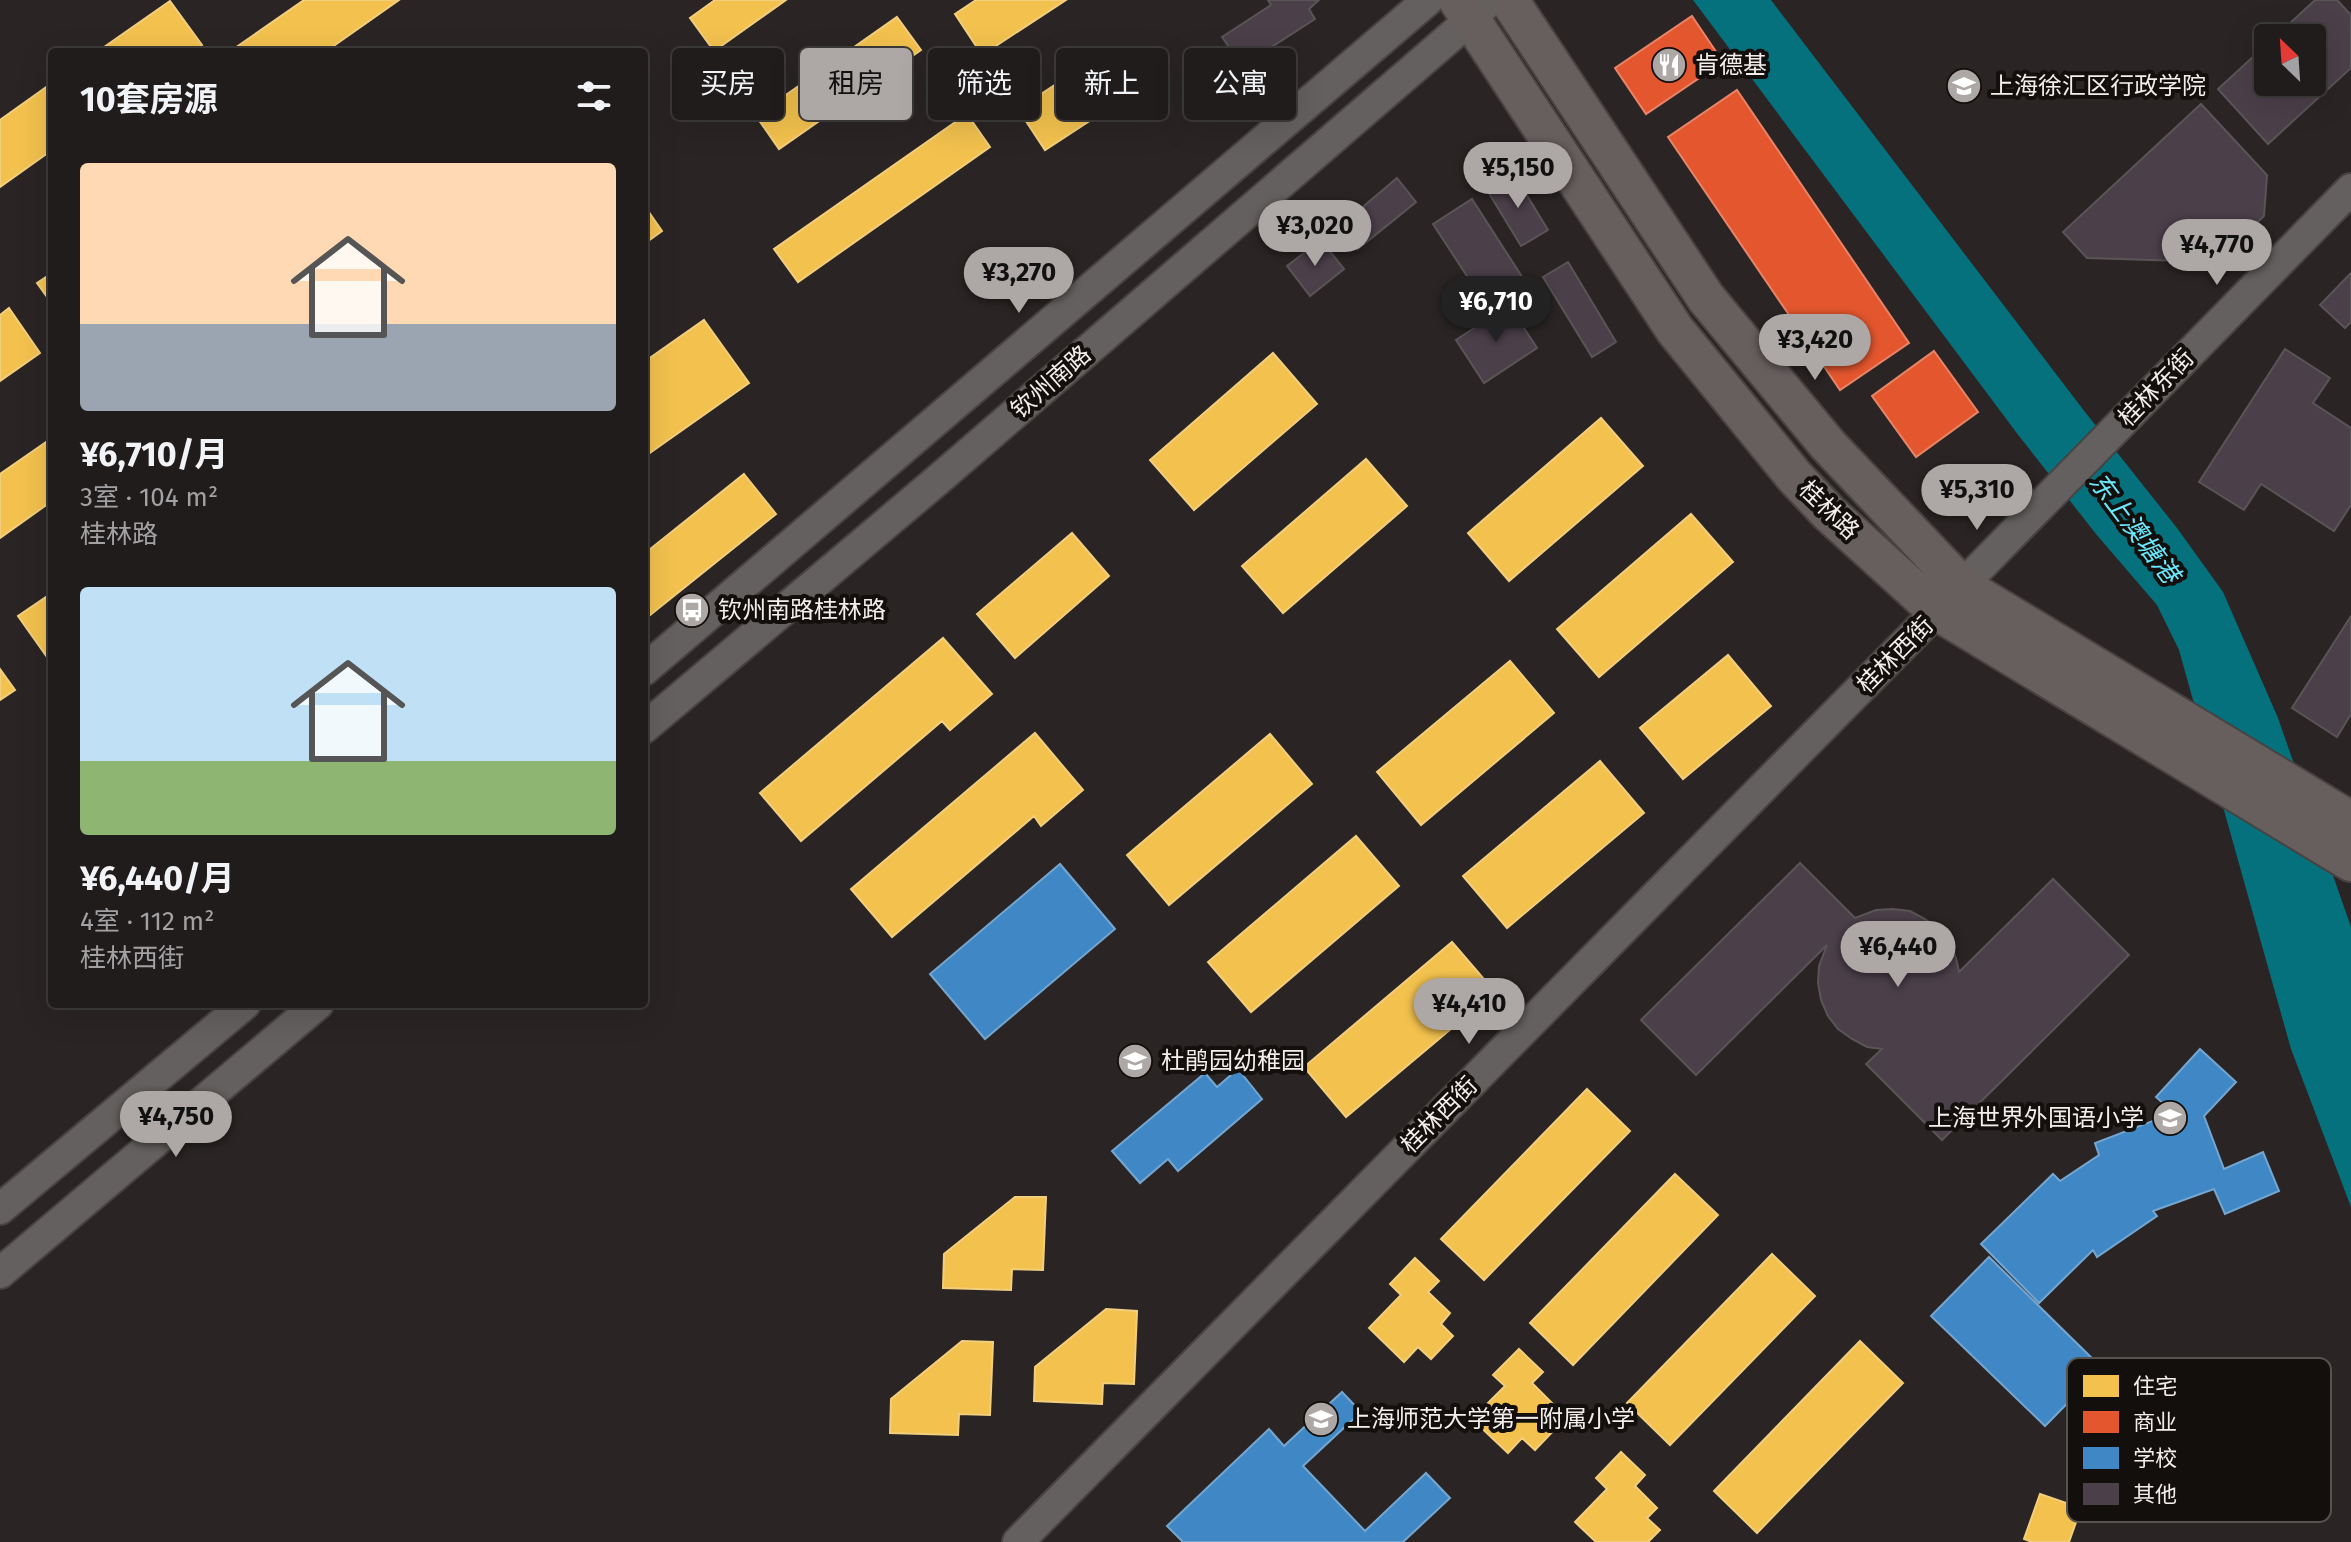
<!DOCTYPE html>
<html lang="zh">
<head>
<meta charset="utf-8">
<style>
  body { margin:0; font-family:"Fira Sans","Noto Sans SC",sans-serif; background:#282524; color:#f1f3f6; height:100vh; display:flex; flex-direction:column; font-size:30px; white-space:nowrap }
  * { box-sizing:border-box; margin:0 }
  p { font-size:26px; color:#a2a1a3 }
  .icon { flex:none; width:44px; height:44px; fill:none; stroke:currentColor; stroke-width:2; stroke-linecap:round; stroke-linejoin:round }
  .map { position:relative; flex:1; overflow:hidden }
  .side { position:absolute; left:48px; top:48px; width:600px; height:960px; display:flex; flex-direction:column; background:#201c1b; border-radius:8px; box-shadow:0 8px 32px #0002,0 0 0 2px #3d3a3a }
  .side>* { flex:none }
  .banner { position:absolute; left:672px; top:48px; width:760px; height:72px; display:flex; gap:16px }
  .needle { width:52px; rotate:335deg }
  .buttons { position:absolute; left:2254px; top:24px; display:grid; gap:16px }
  .buttons a { display:grid; place-items:center; width:72px; height:72px; border-radius:8px; background:#201c1b; box-shadow:0 8px 32px #0002,0 0 0 2px #3d3a3a; font-size:40px }
  .price { position:absolute; translate:-50% -68px; padding:0 18px; border-radius:28px; background:#ada7a5; color:#111; font-size:26px; line-height:52px; filter:drop-shadow(0 2px 4px #0008) }
  .price::after { content:''; position:absolute; left:50%; top:48px; width:24px; height:18px; margin-left:-12px; background:inherit; clip-path:polygon(0 0,100% 0,50% 100%) }
  .price.selected { background:#222; color:#fff }
  ul { padding:0; list-style:none }
  li { display:grid; align-content:center; gap:16px; height:424px; padding:0 32px }
  li span { display:grid; place-items:center; height:248px; border-radius:8px; color:#555 }
  li>.icon { margin-inline-start:auto }
  span .icon { width:144px; height:144px; fill:#fffc; stroke-width:1 }
  li b { font-size:34px }
  h2 { display:flex; justify-content:space-between; align-items:center; height:96px; padding:0 32px; font-size:34px }
  .pill { padding:0 28px; border-radius:8px; background:#201c1b; box-shadow:0 8px 32px #0002,0 0 0 2px #3d3a3a; font-size:28px; line-height:72px }
  .pill.selected { background:#ada7a5; color:#111 }
  .map>svg:first-child { display:block }
</style>
</head>
<body>
<div class="map">
<svg width="2351" height="1542" viewBox="0 0 2351 1542">
  <rect width="100%" height="100%" fill="#2a2524"/>
  <path fill="#04717d" d="M1693,0h78l314,412 92,116 46,64 55,126 73,209v280l-60,-158 -112,-399 -22,-45 -61,-71 -77,-98z"/>
  <path fill="#f2c14e" stroke="#f2ce7d" stroke-width="2" d="M304,0h95l-74,52h-87l-3,-4z
    M715,0h71l-72,51 -24,-33z
    M976,0h90l-84,55 -27,-41z
    M170,1l32,44 -10,7h-95z
    M897,17l24,33 -142,99 -23,-33z
    M1110,49l27,41 -92,60 -27,-41z
    M52,83v67l-52,37v-67z
    M967,114l23,33 -192,135 -24,-33z
    M644,205l18,26 -18,13z
    M52,273v31l-15,-21z
    M9,308l31,45 -40,28v-66z
    M704,320l45,63 -105,74v-95z
    M1273,353l44,51 -123,106 -44,-50z
    M1601,418l42,48 -134,115 -41,-48z
    M52,438v63l-52,37v-64z
    M1366,459l41,47 -124,107 -41,-47z
    M744,474l32,40 -132,106v-66z
    M1691,514l42,48 -134,115 -42,-48z
    M1072,533l37,43 -94,82 -38,-44z
    M52,593v71l-34,-48z
    M943,638l49,56 -42,36 -8,-9 -141,120 -41,-48z
    M1728,655l43,51 -88,73 -43,-51z
    M1510,661l44,52 -133,112 -44,-53z
    M0,669l15,21 -15,10z
    M1035,733l48,57 -42,36 -7,-10 -142,121 -41,-48z
    M1270,734l42,50 -143,121 -42,-50z
    M1600,761l44,52 -137,115 -44,-52z
    M1356,836l43,50 -148,126 -43,-50z
    M1452,942l43,50 -149,125 -42,-50z
    M1587,1089l43,42 -146,149 -43,-41z
    M1675,1174l43,41 -145,150 -43,-42z
    M1015,1197h31l-3,73 -31,-1 -1,21 -68,-2 1,-34z
    M1772,1254l43,42 -145,149 -43,-42z
    M1415,1258l24,23 -11,11 22,21 -9,11 12,12 -22,23 -13,-12 -14,15 -35,-34 32,-33 -11,-11z
    M1106,1309l31,2 -3,73 -31,-1 -1,21 -68,-3 1,-34z
    M962,1341l31,1 -3,73 -31,-1 -1,21 -68,-2 1,-34z
    M1860,1341l43,42 -146,150 -43,-42z
    M1519,1349l24,23 -11,11 22,22 -9,10 12,12 -22,23 -13,-12 -14,15 -36,-34 33,-33 -12,-11z
    M1621,1452l24,23 -10,11 22,22 -10,10 13,12 -12,12h-52l-21,-20 32,-33 -11,-11z
    M2040,1494l41,14 -12,34h-37l-8,-3z"/>
  <path fill="#e4572e" stroke="#e88467" stroke-width="2" d="M1692,16l31,46 -77,52 -31,-46z
    M1737,90l172,253 -69,47 -172,-253z
    M1934,351l44,61 -62,45 -44,-61z"/>
  <path fill="#3f88c5" stroke="#75a6d0" stroke-width="2" d="M1060,864l55,65 -130,110 -55,-65z
    M2200,1049l36,33 -32,34 20,53 39,-17 16,39 -54,23 -11,-25 -61,22 4,5 -60,41 -4,-7 -54,53 -58,-59 72,-70 7,7 39,-26 -4,-12 79,-30 -18,-16z
    M1238,1069l24,30 -84,72 -10,-12 -28,24 -28,-32 93,-78 12,14z
    M1989,1257l113,111 -57,58 -114,-110z
    M1342,1392l19,20 -58,54 62,65 61,-58 24,25 -47,44h-220l-16,-16 102,-97 15,17z"/>
  <path fill="#4b3f4a" stroke="#595556" stroke-width="2" d="M1268,0h51l-10,9 6,10 -73,47 -20,-29 49,-32z
    M2315,0h22l14,15v53l-83,76 -50,-55 50,-46v39h44v-44h-38z
    M2201,104l66,71 -3,41 -49,46 -128,-4 -24,-26z
    M1514,174l34,56 -27,16 -34,-56z
    M1397,178l19,24 -58,47 -19,-22z
    M1472,199l56,87 -39,24 -56,-86z
    M1321,240l23,29 -34,27 -23,-30z
    M1568,262l48,80 -24,15 -49,-80z
    M2351,273v49l-6,6 -25,-23z
    M1509,305l28,43 -53,35 -28,-43z
    M2285,349l45,29 -17,25 38,25v77l-17,26 -73,-47 -17,26 -45,-28z
    M2351,616v98l-14,23 -45,-29z
    M1800,863l55,55 21,-8 17,-1 17,2 15,8 14,10 10,13 7,16 3,14 94,-93 76,76 -187,185 -76,-76 16,-15 -15,-2 -15,-8 -14,-10 -10,-13 -7,-16 -3,-17 1,-17 8,-21 -131,130 -55,-55z"/>
  <g fill="none" stroke-linecap="round" stroke-linejoin="round">
    <g stroke="#484342" stroke-width="34">
      <path id="minor" d="M644,670l784,-670
        M644,728l296,-250 471,-407 60,-52 19,-19
        M0,1209l245,-205
        M0,1273l318,-269
        M1018,1542l919,-931 414,-422"/>
    </g>
    <g stroke="#484342" stroke-width="42">
      <path id="major" d="M1458,0l217,330 119,146 35,37 108,98 414,251
        M1509,0l197,298 122,147 134,141 389,235"/>
    </g>
    <use href="#minor" stroke="#63605f" stroke-width="30"/>
    <use href="#major" stroke="#675e5e" stroke-width="38"/>
  </g>
  <defs>
    <g id="restaurant-disc" transform="scale(1.8)"><circle r="9.5" fill="#ada7a5" stroke="#130f0d"/><path d="M-5-6h1v4h1v-4h1v4h1v-4h1v5L-1.5 .5V6h-2V.5L-5-1ZM5-6V6H3V1.5H1.5Q1.5-4 5-6Z" fill="#fff"/></g>
    <g id="school-disc" transform="scale(1.8)"><circle r="9.5" fill="#ada7a5" stroke="#130f0d"/><path d="M0-5L7-2L0 1L-7-2ZM-4 1L0 2.5L4 1V4Q0 6-4 4Z" fill="#fff"/></g>
    <g id="bus-disc" transform="scale(1.8)"><circle r="9.5" fill="#ada7a5" stroke="#130f0d"/><path d="M-5-6H5V4H4V6H2V4H-2V6H-4V4H-5ZM-3.5-4V0h7V-4ZM-3.5 1.2v1.5H-2V1.2ZM2 1.2v1.5H3.5V1.2Z" fill="#fff"/></g>
  </defs>
  <g fill-rule="evenodd">
    <use href="#restaurant-disc" x="1669" y="65"/>
    <use href="#school-disc" x="1964" y="86"/>
    <use href="#bus-disc" x="692" y="610"/>
    <use href="#school-disc" x="1135" y="1061"/>
    <use href="#school-disc" x="2170" y="1118"/>
    <use href="#school-disc" x="1321" y="1419"/>
  </g>
  <g text-anchor="middle" dominant-baseline="central" stroke-width="8" stroke-linejoin="round" paint-order="stroke">
    <g font-size="24" fill="#f3edeb" stroke="#130f0d" text-anchor="start">
      <text x="1695" y="65">肯德基</text>
      <text x="1990" y="86">上海徐汇区行政学院</text>
      <text x="718" y="610">钦州南路桂林路</text>
      <text x="1161" y="1061">杜鹃园幼稚园</text>
      <text x="2144" y="1118" text-anchor="end">上海世界外国语小学</text>
      <text x="1347" y="1419">上海师范大学第一附属小学</text>
    </g>
    <g font-size="24" fill="#f3edeb" stroke="#130f0d">
      <text transform="translate(1051 382) rotate(-41)">钦州南路</text>
      <text transform="translate(2156 388) rotate(-46)">桂林东街</text>
      <text transform="translate(1829 510) rotate(44)">桂林路</text>
      <text transform="translate(1895 655) rotate(-45)">桂林西街</text>
      <text transform="translate(1439 1115) rotate(-45)">桂林西街</text>
    </g>
    <g font-size="26" font-style="italic" fill="#6ae9fd" stroke="#130f0d">
      <text transform="translate(2134 528) rotate(53)">东上澳塘港</text>
    </g>
  </g>
  <rect x="2067" y="1358" width="264" height="164" rx="12" fill="#130f0d" stroke="#565250" stroke-width="2"/>
  <rect x="2083" y="1375" width="36" height="22" fill="#f2c14e"/>
  <rect x="2083" y="1411" width="36" height="22" fill="#e4572e"/>
  <rect x="2083" y="1447" width="36" height="22" fill="#3f88c5"/>
  <rect x="2083" y="1483" width="36" height="22" fill="#4b3f4a"/>
  <g font-size="22" fill="#f3edeb">
    <text x="2133" y="1394">住宅</text>
    <text x="2133" y="1430">商业</text>
    <text x="2133" y="1466">学校</text>
    <text x="2133" y="1502">其他</text>
  </g>
</svg>
<div class="buttons">
<a><svg class="needle" viewBox="-14 -14 28 28"><path d="M0-13l5 13h-10z" fill="#e53935"/><path d="M0 13l5-13h-10z" fill="#a2a1a3"/></svg></a>
</div>
<b class="price" style="left:1518px;top:210px">¥5,150</b>
<b class="price" style="left:1315px;top:268px">¥3,020</b>
<b class="price" style="left:2217px;top:287px">¥4,770</b>
<b class="price" style="left:1019px;top:315px">¥3,270</b>
<b class="price selected" style="left:1496px;top:344px">¥6,710</b>
<b class="price" style="left:1815px;top:382px">¥3,420</b>
<b class="price" style="left:1977px;top:532px">¥5,310</b>
<b class="price" style="left:1898px;top:989px">¥6,440</b>
<b class="price" style="left:1469px;top:1046px">¥4,410</b>
<b class="price" style="left:176px;top:1159px">¥4,750</b>
<div class="banner">
<a class="pill">买房</a>
<a class="pill selected">租房</a>
<a class="pill">筛选</a>
<a class="pill">新上</a>
<a class="pill">公寓</a>
</div>
<section class="side">
<h2>10套房源<svg class="icon" aria-label="filters" viewBox="0 0 24 24"><path d="M4 7h16M4 17h16"/><circle cx="9" cy="7" r="2"/><circle cx="15" cy="17" r="2"/></svg></h2>
<ul>
<li><span style="background:linear-gradient(#ffd9b3 65%,#9aa5b1 0)"><svg class="icon" aria-label="home" viewBox="0 0 24 24"><path d="M3 11l9-7 9 7M6 9v11h12V9"/></svg></span><div><b>¥6,710/月</b><p>3室 · 104 m²</p><p>桂林路</p></div></li>
<li><span style="background:linear-gradient(#bfe0f5 70%,#8fb573 0)"><svg class="icon" aria-label="home" viewBox="0 0 24 24"><path d="M3 11l9-7 9 7M6 9v11h12V9"/></svg></span><div><b>¥6,440/月</b><p>4室 · 112 m²</p><p>桂林西街</p></div></li>
</ul>
</section>
</div>
</body>
</html>
